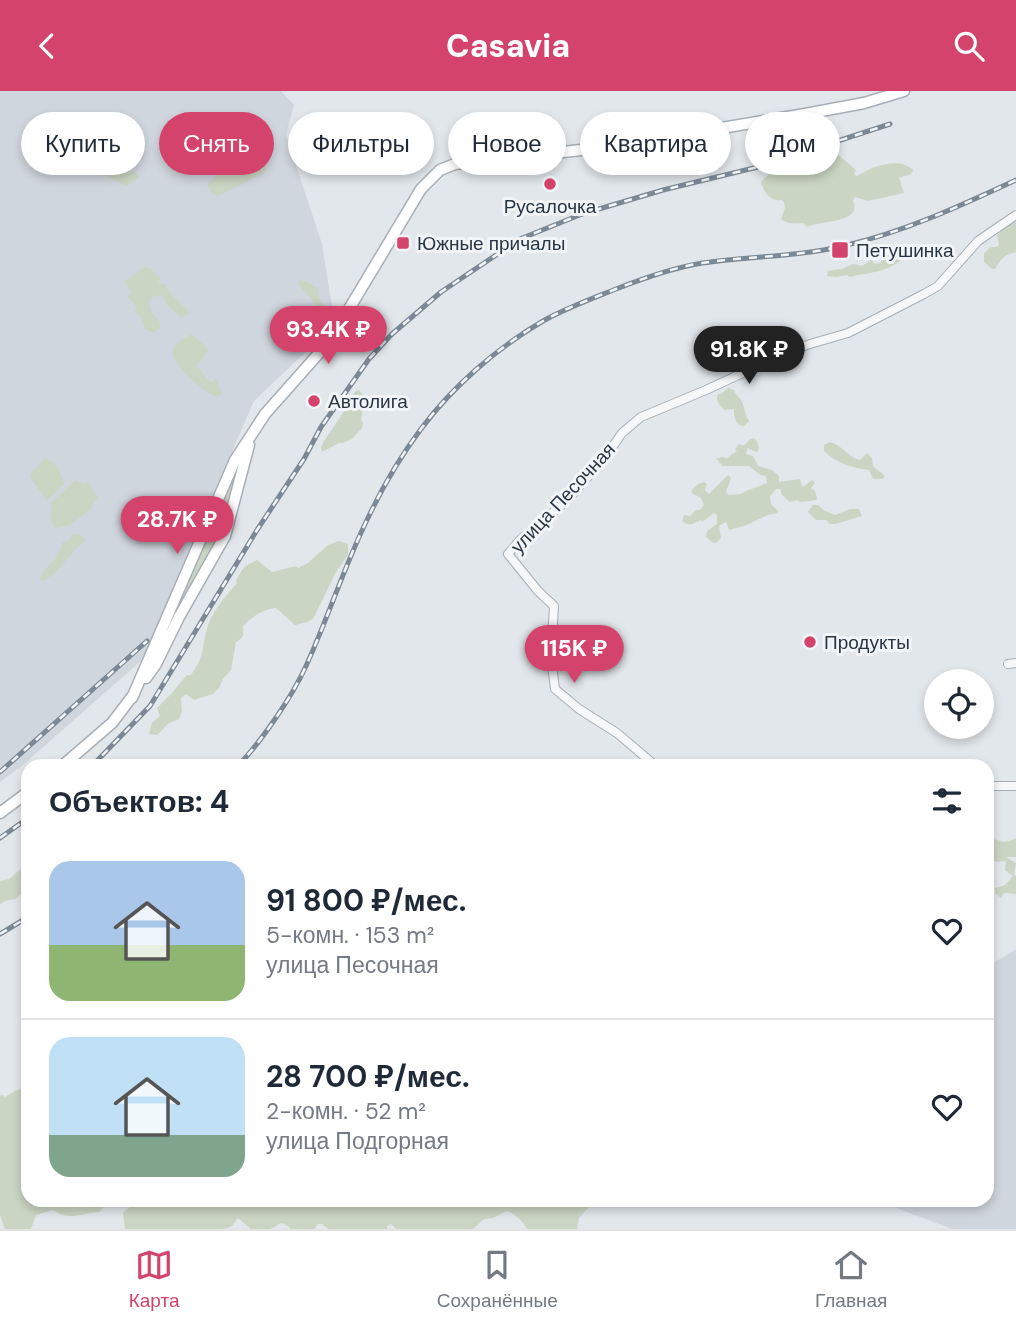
<!DOCTYPE html>
<html lang="ru">
<head>
<meta charset="utf-8">
<style>
  body { margin:0; font-family:"DM Sans",sans-serif; background:#f2f2f3; color:#1f2937; height:100vh; display:flex; flex-direction:column; font-size:26px; white-space:nowrap }
  * { box-sizing:border-box; margin:0 }
  p { font-size:23px; color:#747a83 }
  .icon { flex:none; width:38px; height:38px; fill:none; stroke:currentColor; stroke-width:2; stroke-linecap:round; stroke-linejoin:round }
  .map { position:relative; flex:1; overflow:hidden }
  .drawer { position:absolute; left:21px; top:668px; width:973px; height:448px; display:flex; flex-direction:column; background:#fff; border-radius:21px; box-shadow:0 4px 10px #0003 }
  .drawer>* { flex:none }
  .banner { position:absolute; left:21px; top:21px; width:975px; height:63px; display:flex; gap:14px }
  .tools { position:absolute; left:924px; top:578px; display:grid; gap:14px }
  .tools a { display:grid; place-items:center; width:70px; height:70px; border-radius:50%; background:#fff; box-shadow:0 4px 10px #0003; font-size:35px }
  .price { position:absolute; translate:-50% -60px; padding:0 16px; border-radius:24px; background:#d4436b; color:#fff; font-size:23px; line-height:46px; filter:drop-shadow(0 2px 4px #0008) }
  .price::after { content:''; position:absolute; left:50%; top:42px; width:21px; height:16px; margin-left:-10px; background:inherit; clip-path:polygon(0 0,100% 0,50% 100%) }
  .price.selected { background:#222; color:#fff }
  ul { padding:0; list-style:none }
  li { display:flex; align-items:center; gap:21px; height:175px; padding:0 28px }
  li+li { border-top:2px solid #e0e1e3 }
  li span { display:grid; place-items:center; flex:none; width:196px; height:140px; border-radius:21px; color:#555 }
  li>.icon { margin-inline-start:auto }
  span .icon { width:84px; height:84px; fill:#fffc; stroke-width:1 }
  li b { font-size:30px }
  h2 { display:flex; justify-content:space-between; align-items:center; height:84px; padding:0 28px; font-size:30px }
  .tag { padding:0 24px; border-radius:32px; background:#fff; box-shadow:0 4px 10px #0003; font-size:24px; line-height:63px }
  .tag.selected { background:#d4436b; color:#fff }
  header { display:flex; justify-content:space-between; align-items:center; height:91px; padding:0 28px; background:#d4436b; color:#fff; font-size:32px; font-weight:800 }
  .menu { display:flex; justify-content:space-around; align-items:center; height:98px; border-top:2px solid #e0e1e3; background:#fff; font-size:19px; color:#747a83 }
  .menu a { display:grid; justify-items:center; gap:4px }
  .menu .selected { color:#d4436b }
  .map>svg:first-child { display:block }
</style>
</head>
<body>
<header><svg class="icon" aria-label="back" viewBox="0 0 24 24"><path d="M15 5l-7 7 7 7"/></svg>Casavia<svg class="icon" aria-label="search" viewBox="0 0 24 24"><circle cx="10" cy="10" r="6"/><path d="M15 15l6 6"/></svg></header>
<div class="map">
<svg width="1016" height="1138" viewBox="0 0 1016 1138">
  <rect width="100%" height="100%" fill="#e2e7eb"/>
  <path fill="#d0d6dd" d="M0,0h281l13,14 -8,30 36,109 11,69 -19,31 -60,57 -112,259 -119,105 -23,17z
    M1016,858v280h-64l-74,-28h109v-234z"/>
  <path fill="#cad5c3" d="M82,22l57,64 -12,9c-31,-13 -38,-28 -58,-54l6,-12z
    M260,44c8,14 9,23 4,38l-45,23c-8,-2 -10,-5 -12,-12z
    M835,61l21,18 -2,4 3,2c15,-9 40,-20 56,-6 -2,8 -8,4 -14,8l5,15 -36,8 -13,-4 -2,3c10,24 -33,20 -46,27l-4,-4c-8,1 -16,1 -22,-4l4,-11 -1,-6 -2,-2c-12,2 -19,-9 -21,-18 4,-5 23,-20 29,-22 3,-1 8,-1 11,-2 9,3 24,-5 34,-6z
    M1016,130v31c-15,4 -13,6 -21,17h-3l-8,-7v-8l6,-7h7l2,-2 -2,-10 9,-8z
    M897,160l7,3v3c-13,15 -35,15 -54,20l-3,-2 -10,2 -10,-1 1,-3 -1,-2 15,-2 11,-5 9,2 9,-6 4,4 5,-1 8,-9z
    M145,176l5,1 7,8 4,1 -3,6 8,2 2,6 21,21 -7,6 -16,-14 -3,-9 -5,2 -4,-2 -5,7c1,4 2,9 4,12 4,5 8,7 7,14l-7,5 -8,-4 -4,-12 -7,-6 3,-4 -10,-11 4,-2 -6,-13z
    M300,189l8,2 8,6 4,-2 -2,4v6l7,13 -3,19 -2,-1c-8,0 -14,4 -22,5l-2,-1v-14l10,-3 5,3 5,-3c1,-18 -12,-18 -18,-31z
    M192,243l17,16 -10,12 -2,4 12,15h5l2,-3 6,16 -5,3c-11,-3 -52,-36 -43,-50 3,-5 12,-10 18,-13z
    M728,297l6,2c2,6 6,7 8,12 3,7 3,13 7,19l-5,5c-9,0 -10,-10 -10,-17l-9,1c-5,-5 -10,-8 -7,-16h3z
    M359,299l7,9 -5,19 2,6 -1,4 -10,11 -9,4h-4l-17,9 -1,-5 3,-6 23,-34 3,-9 6,-7z
    M754,347l3,3 2,7 -2,4 -10,-4 -1,6 7,2 5,10 14,4 7,6v6l21,-3 2,7 1,1 9,-7 3,3 -4,5 4,3 2,8c-5,3 -12,2 -17,3l-3,-2 -7,2 -8,-7 -2,-6h-4l-6,7 1,8 7,7 -1,2c-9,1 -16,5 -24,9 -8,4 -16,6 -24,8l-2,-6 -2,-2 -6,4 2,12 -5,5 -4,-1 -6,-5 1,-6 10,-7v-9l-3,-2 -12,9 -1,-2c-8,4 -12,7 -19,1l2,-6 6,1 6,-6h4l4,-5 -3,-7 -9,-5v-3l6,-6 6,-2 3,2 -2,6 4,4 19,-19 3,3c-1,5 -4,9 -5,14l3,3 12,-1 5,-3 21,-8 -1,-7 -6,-1 -11,-9h-26l-7,-7 6,-2 5,1 10,-7 -2,-2 4,-5 5,2 5,-6z
    M830,351c12,3 19,16 30,18l7,-7 5,5 1,8 12,10 -3,3h-9l-4,-9c-18,-2 -32,-7 -45,-19v-6z
    M46,367l12,9 6,17 -17,17 -17,-24 3,-7z
    M241,368l-24,81 -36,60z
    M76,389l7,4 5,-2 10,16 -6,7v3l-22,17 -14,3c-7,-6 -6,-17 -4,-26z
    M813,414h5l7,6 10,4 15,-6h9l3,7 -27,8h-5l-4,-4h-10l-8,-8z
    M72,443h7l6,5c-5,11 1,1 -8,9 -11,10 -19,26 -34,33l-3,-2 3,-8 14,-14 -2,-2 4,-3 4,-10h4z
    M339,450l9,3v11l-12,17 -23,47 -6,3 -12,3 -19,-17c-12,1 -25,9 -33,18 1,9 1,11 -7,16l-5,28 -8,9 -4,9 -6,6 -19,6 -8,-6 -5,4 1,13 -3,8 -10,4 -12,12 -8,-1 3,-11 8,-7 -3,-8 15,-15 15,-18h4c14,-20 10,-25 16,-46 4,-17 19,-33 30,-46l-1,-3 8,-13 13,-7 15,12 24,-6 2,2 10,-5 20,-18z
    M987,746l17,5 12,-3v18h-10l10,6 -2,12 2,1v18l-12,-1 -3,5 -6,-5v-5l10,-3 8,-9 -8,-6 1,-8 -2,-1 -8,1 -4,-3 -5,2z
    M28,772v24l-12,12 -11,2 -5,3v-23l9,-2z
    M28,995v115h78l-1,4 -5,7c-18,1 -30,10 -47,-2l-17,5 -5,14h-26l-5,-14v-119l2,-1 3,2 10,-6z
    M136,1110h464l-11,6 -10,11 -2,11h-50c-5,-8 -11,-15 -20,-18l-14,7 -9,1 -11,10h-77l-5,-5 -4,2v3h-59l-6,-5h-4l-4,5h-23c-12,-11 -10,-3 -21,0 -6,0 -14,0 -19,0l-13,-11 -7,9 -8,2h-98l-2,-16z"/>
  <g fill="none" stroke-linecap="round" stroke-linejoin="round">
    <g stroke="#a7aeb6" stroke-width="10">
      <path id="street" d="M1008,573l8,-1
        M657,676l-40,-34 -38,-24 -24,-20 -4,-32 3,-51 -16,-15 -30,-37 12,-14 44,-37 40,-44 18,-26 19,-16 65,-27 84,-39 20,-7 38,-11 76,-39 14,-8 40,-45 38,-26
        M987,695h29"/>
    </g>
    <g stroke="#a7aeb6" stroke-width="13">
      <path id="secondary" d="M146,587l10,-14 23,-47 46,-81 24,-91
        M132,607l103,-238 30,-46 55,-62 17,-23 84,-140 19,-19 15,-6 153,-17 197,-33 59,-11 40,-12
        M61,676l51,-44 22,-29
        M0,722l28,-21"/>
    </g>
    <use href="#street" stroke="#f5f7f9" stroke-width="8"/>
    <use href="#secondary" stroke="#fff" stroke-width="10"/>
    <g stroke="#7b8895" stroke-width="5">
      <path id="rail" d="M91,676l59,-61 107,-176 47,-71 17,-32 48,-68 23,-25 49,-42 79,-53 62,-25 81,-24 95,-23 132,-43
        M237,676c24,-25 55,-70 69,-101 22,-48 38,-99 61,-146 15,-32 33,-63 54,-91 32,-43 76,-81 122,-108 23,-13 48,-22 73,-32 28,-11 56,-21 86,-26 46,-7 95,-6 141,-17 61,-14 117,-40 173,-66
        M0,681l147,-131
        M0,747l28,-20
        M0,843l28,-17"/>
    </g>
    <use href="#rail" stroke="#f2f5f8" stroke-width="2.5" stroke-dasharray="8" stroke-linecap="butt"/>
  </g>
  <g fill="#d4436b" stroke="#f2f5f8" stroke-width="2.5">
    <circle cx="550" cy="93" r="7"/>
    <rect x="396" y="145" width="14" height="14" rx="3.5"/>
    <rect x="831" y="150" width="18" height="18" rx="3.5"/>
    <circle cx="314" cy="310" r="7"/>
    <circle cx="810" cy="551" r="7"/>
  </g>
  <g text-anchor="middle" dominant-baseline="central" stroke-width="6" stroke-linejoin="round" paint-order="stroke">
    <g font-size="19" fill="#293644" stroke="#f2f5f8" text-anchor="start">
      <text x="550" y="115" text-anchor="middle">Русалочка</text>
      <text x="417" y="152">Южные причалы</text>
      <text x="856" y="159">Петушинка</text>
      <text x="328" y="310">Автолига</text>
      <text x="824" y="551">Продукты</text>
    </g>
    <g font-size="19" fill="#293644" stroke="#f2f5f8">
      <text transform="translate(563 407) rotate(-47)">улица Песочная</text>
    </g>
  </g>
</svg>
<div class="tools">
<a><svg class="icon" aria-label="locate" viewBox="0 0 24 24"><circle cx="12" cy="12" r="6"/><path d="M12 2v4M12 18v4M2 12h4M18 12h4"/></svg></a>
</div>
<b class="price" style="left:328px;top:275px">93.4K ₽</b>
<b class="price selected" style="left:749px;top:295px">91.8K ₽</b>
<b class="price" style="left:177px;top:465px">28.7K ₽</b>
<b class="price" style="left:574px;top:594px">115K ₽</b>
<div class="banner">
<a class="tag">Купить</a>
<a class="tag selected">Снять</a>
<a class="tag">Фильтры</a>
<a class="tag">Новое</a>
<a class="tag">Квартира</a>
<a class="tag">Дом</a>
</div>
<section class="drawer">
<h2>Объектов: 4<svg class="icon" aria-label="filters" viewBox="0 0 24 24"><path d="M4 7h16M4 17h16"/><circle cx="9" cy="7" r="2"/><circle cx="15" cy="17" r="2"/></svg></h2>
<ul>
<li><span style="background:linear-gradient(#a9c7e8 60%,#8fb573 0)"><svg class="icon" aria-label="home" viewBox="0 0 24 24"><path d="M3 11l9-7 9 7M6 9v11h12V9"/></svg></span><div><b>91 800 ₽/мес.</b><p>5-комн. · 153 m²</p><p>улица Песочная</p></div><svg class="icon" aria-label="heart" viewBox="0 0 24 24"><path d="M12 20l-8-8c-3-5 5-10 8-4 3-6 11-1 8 4z"/></svg></li>
<li><span style="background:linear-gradient(#bfe0f5 70%,#7fa58c 0)"><svg class="icon" aria-label="home" viewBox="0 0 24 24"><path d="M3 11l9-7 9 7M6 9v11h12V9"/></svg></span><div><b>28 700 ₽/мес.</b><p>2-комн. · 52 m²</p><p>улица Подгорная</p></div><svg class="icon" aria-label="heart" viewBox="0 0 24 24"><path d="M12 20l-8-8c-3-5 5-10 8-4 3-6 11-1 8 4z"/></svg></li>
</ul>
</section>
</div>
<nav class="menu">
<a class="selected"><svg class="icon" aria-label="map" viewBox="0 0 24 24"><path d="M3 6l6-2 6 2 6-2v14l-6 2-6-2-6 2zM9 4v14M15 6v14"/></svg>Карта</a>
<a><svg class="icon" aria-label="saved" viewBox="0 0 24 24"><path d="M7 4h10v16l-5-4-5 4z"/></svg>Сохранённые</a>
<a><svg class="icon" aria-label="home" viewBox="0 0 24 24"><path d="M3 11l9-7 9 7M6 9v11h12V9"/></svg>Главная</a>
</nav>
</body>
</html>
